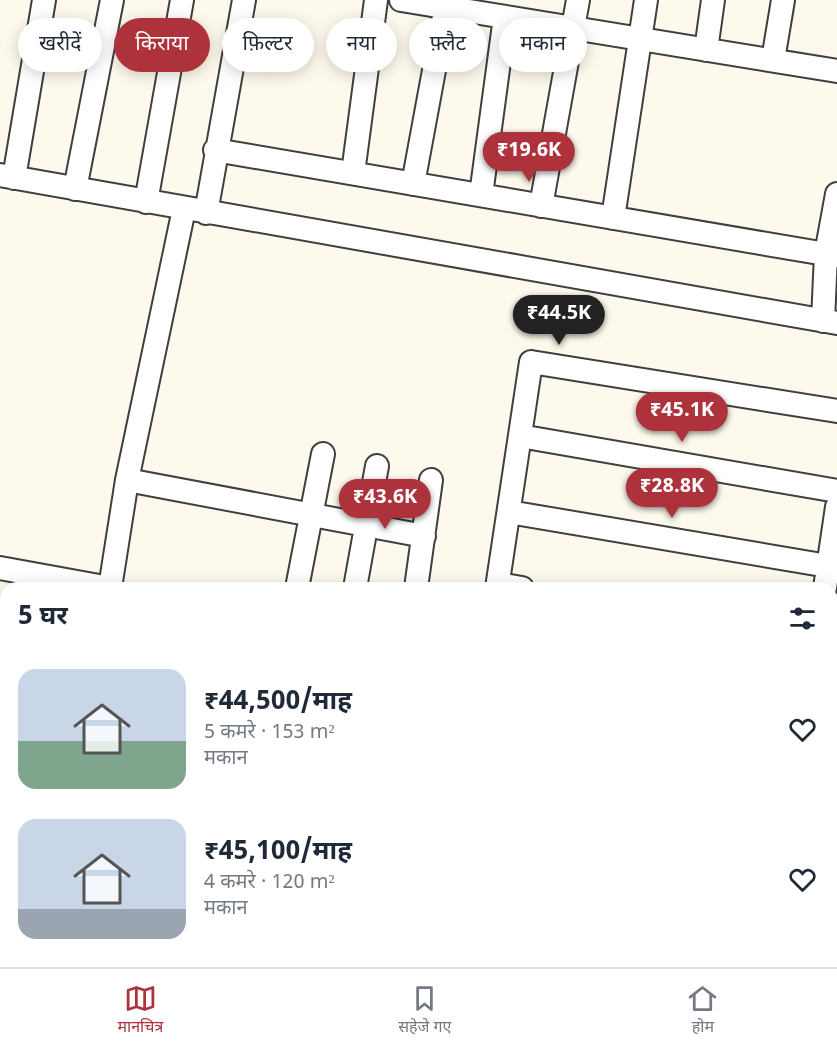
<!DOCTYPE html>
<html lang="hi">
<head>
<meta charset="utf-8">
<style>
  body { margin:0; font-family:Georgia,"Noto Sans Devanagari",serif; background:#f6f6f7; color:#1f2937; height:100vh; display:flex; flex-direction:column; font-size:22px; white-space:nowrap }
  * { box-sizing:border-box; margin:0 }
  p { font-size:20px; color:#747a83 }
  .icon { flex:none; width:33px; height:33px; fill:none; stroke:currentColor; stroke-width:2; stroke-linecap:round; stroke-linejoin:round }
  .map { position:relative; flex:1; overflow:hidden }
  .side { position:absolute; left:0px; top:582px; width:837px; height:386px; display:flex; flex-direction:column; background:#fff; border-radius:18px 18px 0 0; box-shadow:0 3px 15px #0003 }
  .side>* { flex:none }
  .hud { position:absolute; left:18px; top:18px; width:801px; height:54px; display:flex; gap:12px }
  .price { position:absolute; translate:-50% -51px; padding:0 14px; border-radius:21px; background:#ad323b; color:#fff; font-size:20px; line-height:39px; filter:drop-shadow(0 2px 3px #0008) }
  .price::after { content:''; position:absolute; left:50%; top:36px; width:18px; height:14px; margin-left:-9px; background:inherit; clip-path:polygon(0 0,100% 0,50% 100%) }
  .price.current { background:#222; color:#fff }
  ul { padding:0; list-style:none }
  li { display:flex; align-items:center; gap:18px; height:150px; padding:0 18px }
  li span { display:grid; place-items:center; flex:none; width:168px; height:120px; border-radius:18px; color:#555 }
  li>.icon { margin-inline-start:auto }
  span .icon { width:72px; height:72px; fill:#fffc; stroke-width:1 }
  li b { font-size:26px }
  h2 { display:flex; justify-content:space-between; align-items:center; height:72px; padding:0 18px; font-size:26px }
  .chip { padding:0 21px; border-radius:27px; background:#fff; box-shadow:0 3px 15px #0003; font-size:21px; line-height:54px }
  .chip.current { background:#ad323b; color:#fff }
  .menu { display:flex; justify-content:space-around; align-items:center; height:84px; border-top:2px solid #e0e1e3; background:#fff; font-size:16px; color:#747a83 }
  .menu a { display:grid; justify-items:center; gap:3px }
  .menu .current { color:#ad323b }
  .map>svg:first-child { display:block }
</style>
</head>
<body>
<div class="map">
<svg width="837" height="967" viewBox="0 0 837 967">
  <rect width="100%" height="100%" fill="#fdf9ec"/>
  <g fill="none" stroke-linecap="round" stroke-linejoin="round">
    <g stroke="#3f3f3f" stroke-width="26">
      <path id="minor" d="M401,0l436,71
        M706,50l7,-50
        M773,60l10,-60
        M215,150l622,106
        M353,173l23,-173
        M0,175l837,148
        M14,178l30,-178
        M413,184l34,-184
        M75,189l37,-189
        M481,195l24,-178
        M146,202l36,-202
        M541,206l37,-206
        M206,213l38,-213
        M613,218l33,-218
        M823,321l3,-67 11,-60
        M520,436l317,55
        M127,480l297,56
        M509,512l319,54
        M0,568l110,20 17,-108 57,-271
        M498,584l24,4
        M297,588l26,-134
        M355,588l22,-122
        M416,588l15,-108
        M497,588l34,-226 306,49
        M825,588l12,-81
        M831,611l6,2
        M831,680l6,1
        M831,749l6,1
        M0,751l6,-29
        M831,813l6,2
        M831,914l6,1
        M0,941l6,1
        M104,962l30,5
        M440,964l16,3
        M35,967l1,-5
        M174,967l1,-5
        M240,967l1,-5
        M298,967l1,-5
        M356,967l1,-5
        M762,967l1,-5"/>
    </g>
    <use href="#minor" stroke="#fff" stroke-width="22"/>
  </g>
</svg>
<b class="price" style="left:529px;top:183px">₹19.6K</b>
<b class="price current" style="left:559px;top:346px">₹44.5K</b>
<b class="price" style="left:682px;top:443px">₹45.1K</b>
<b class="price" style="left:672px;top:519px">₹28.8K</b>
<b class="price" style="left:385px;top:530px">₹43.6K</b>
<div class="hud">
<a class="chip">खरीदें</a>
<a class="chip current">किराया</a>
<a class="chip">फ़िल्टर</a>
<a class="chip">नया</a>
<a class="chip">फ़्लैट</a>
<a class="chip">मकान</a>
</div>
<section class="side">
<h2>5 घर<svg class="icon" aria-label="filters" viewBox="0 0 24 24"><path d="M4 7h16M4 17h16"/><circle cx="9" cy="7" r="2"/><circle cx="15" cy="17" r="2"/></svg></h2>
<ul>
<li><span style="background:linear-gradient(#c9d6e8 60%,#7fa58c 0)"><svg class="icon" aria-label="home" viewBox="0 0 24 24"><path d="M3 11l9-7 9 7M6 9v11h12V9"/></svg></span><div><b>₹44,500/माह</b><p>5 कमरे · 153 m²</p><p>मकान</p></div><svg class="icon" aria-label="heart" viewBox="0 0 24 24"><path d="M12 20l-8-8c-3-5 5-10 8-4 3-6 11-1 8 4z"/></svg></li>
<li><span style="background:linear-gradient(#c9d6e8 75%,#9aa5b1 0)"><svg class="icon" aria-label="home" viewBox="0 0 24 24"><path d="M3 11l9-7 9 7M6 9v11h12V9"/></svg></span><div><b>₹45,100/माह</b><p>4 कमरे · 120 m²</p><p>मकान</p></div><svg class="icon" aria-label="heart" viewBox="0 0 24 24"><path d="M12 20l-8-8c-3-5 5-10 8-4 3-6 11-1 8 4z"/></svg></li>
</ul>
</section>
</div>
<nav class="menu">
<a class="current"><svg class="icon" aria-label="map" viewBox="0 0 24 24"><path d="M3 6l6-2 6 2 6-2v14l-6 2-6-2-6 2zM9 4v14M15 6v14"/></svg>मानचित्र</a>
<a><svg class="icon" aria-label="saved" viewBox="0 0 24 24"><path d="M7 4h10v16l-5-4-5 4z"/></svg>सहेजे गए</a>
<a><svg class="icon" aria-label="home" viewBox="0 0 24 24"><path d="M3 11l9-7 9 7M6 9v11h12V9"/></svg>होम</a>
</nav>
</body>
</html>
